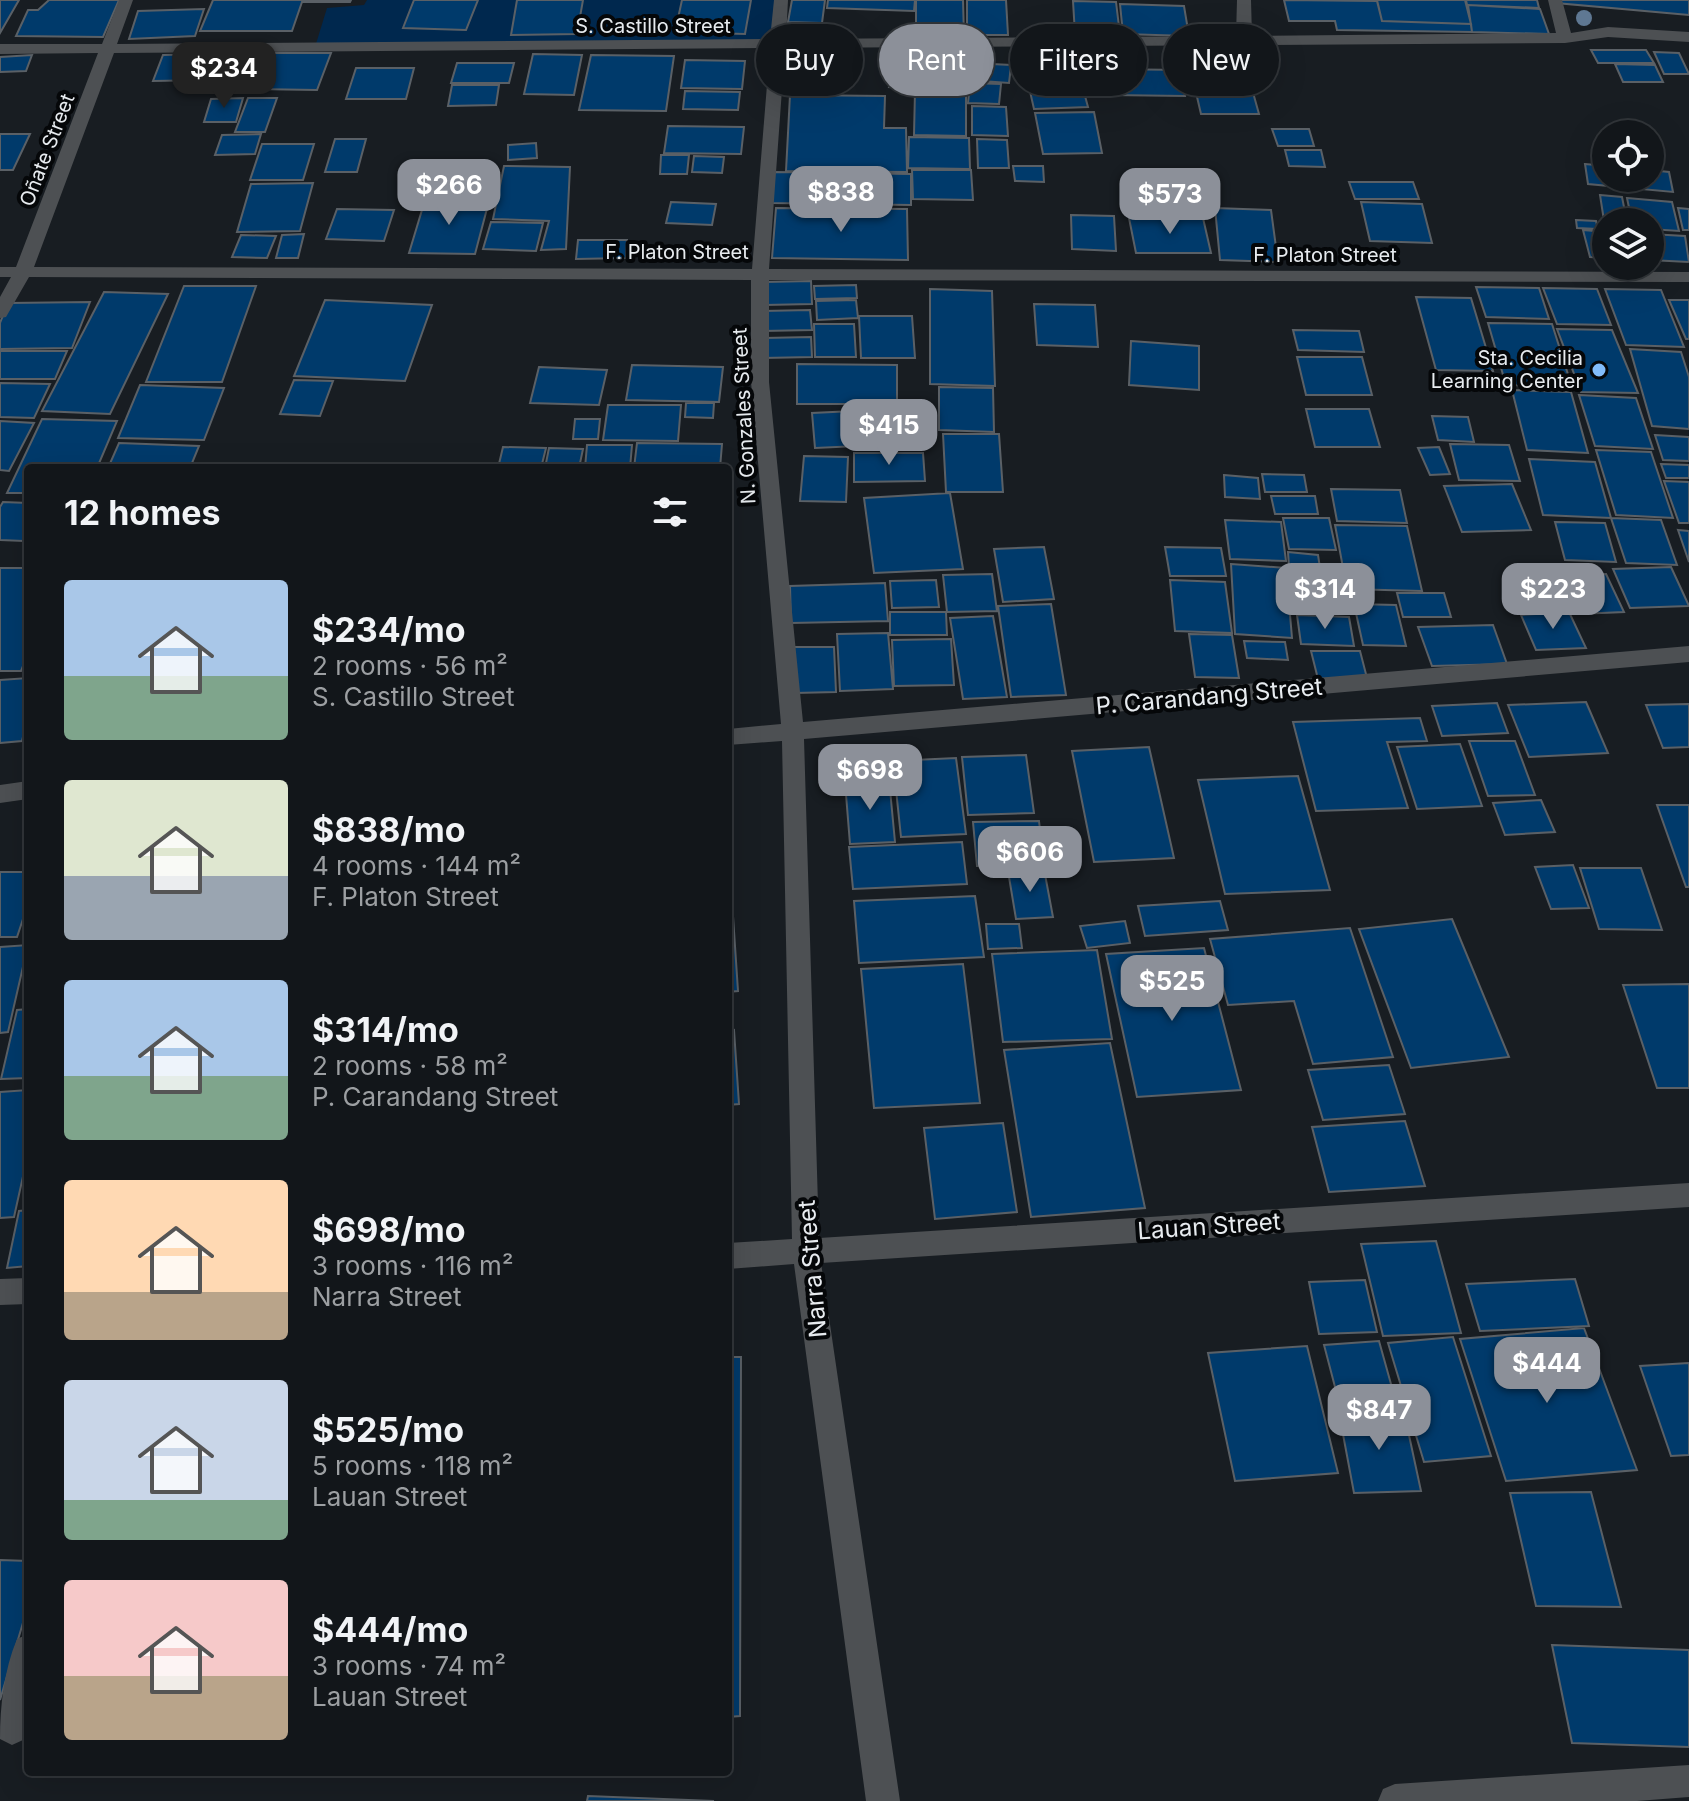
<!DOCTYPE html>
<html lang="en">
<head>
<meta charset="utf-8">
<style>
  body { margin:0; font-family:Inter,sans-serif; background:#1b1f23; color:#f1f3f6; height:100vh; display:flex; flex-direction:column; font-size:30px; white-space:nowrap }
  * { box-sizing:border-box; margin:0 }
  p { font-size:26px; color:#9c9fa2 }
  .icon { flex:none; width:44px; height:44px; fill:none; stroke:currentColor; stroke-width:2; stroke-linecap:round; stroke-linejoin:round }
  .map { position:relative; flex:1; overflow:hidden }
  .panel { position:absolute; left:24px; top:464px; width:708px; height:1312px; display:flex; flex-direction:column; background:#12161a; border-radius:8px; box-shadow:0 8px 32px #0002,0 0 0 2px #313539 }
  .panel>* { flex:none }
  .top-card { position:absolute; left:756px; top:24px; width:760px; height:72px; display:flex; gap:16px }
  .fabs { position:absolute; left:1592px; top:120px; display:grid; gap:16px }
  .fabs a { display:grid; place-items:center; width:72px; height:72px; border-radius:50%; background:#12161a; box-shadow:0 8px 32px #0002,0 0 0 2px #313539; font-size:40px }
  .price { position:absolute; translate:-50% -68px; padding:0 18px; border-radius:16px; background:#8c9099; color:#fff; font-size:26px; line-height:52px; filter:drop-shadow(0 2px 4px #0008) }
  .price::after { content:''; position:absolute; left:50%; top:48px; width:24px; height:18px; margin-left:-12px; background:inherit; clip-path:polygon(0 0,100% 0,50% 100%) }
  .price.selected { background:#222; color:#fff }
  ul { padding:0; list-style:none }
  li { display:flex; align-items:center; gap:24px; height:200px; padding:0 40px }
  li span { display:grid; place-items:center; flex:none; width:224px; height:160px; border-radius:8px; color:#555 }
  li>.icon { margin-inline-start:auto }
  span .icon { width:96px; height:96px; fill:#fffc; stroke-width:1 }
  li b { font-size:34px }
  h2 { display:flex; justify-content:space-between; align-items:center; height:96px; padding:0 40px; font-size:34px }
  .tag { padding:0 28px; border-radius:36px; background:#12161a; box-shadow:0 8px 32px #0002,0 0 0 2px #313539; font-size:28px; line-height:72px }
  .tag.selected { background:#8c9099; color:#fff }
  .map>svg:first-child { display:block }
</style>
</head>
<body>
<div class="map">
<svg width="1689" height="1801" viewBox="0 0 1689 1801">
  <rect width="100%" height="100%" fill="#181d22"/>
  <path fill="#00284e" d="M367,0h414l-2,45 -464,2 12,-39 37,-3z"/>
  <path fill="#003a6b" stroke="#5a6066" stroke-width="2" d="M0,0h19l-19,33z
    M49,0h70l-16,37 -87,-1 12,-26h10z
    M213,0h138l-1,2h-48l-10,29h-92z
    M414,0h64l-12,30 -63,-2z
    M517,0h66l-6,34 -66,1z
    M682,0h69l-6,34 -70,-2z
    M792,0h33l-3,23 -34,-1z
    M828,0h87l-1,11 -87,-3z
    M916,0h47l1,37 -48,-1z
    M967,0h39l2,35h-41z
    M1284,0l93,1 5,20 89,3 1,8 -135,-2 -2,-9h-46z
    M1465,0l6,24 -89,-3 -5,-21z
    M1466,0h71l2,8 -72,-3z
    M1556,0h133v15l-133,-12z
    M1073,1l43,1 4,33 -45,-1z
    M1120,4l64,2 5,30 -66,-2z
    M1468,5l72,4 9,25 -77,-2z
    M204,9l-9,27 -66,3 9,-28z
    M789,24l41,1 -1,13 -41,-1z
    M1094,49l6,21h-22l10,37 -54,2 -10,-44 38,-1 -4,-14z
    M1591,50h55l8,13h-56z
    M1654,52l25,1 10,21h-25z
    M264,53h67l-14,37 -68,-1z
    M215,54l-10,26 -52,1 10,-26z
    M533,54l49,1 -8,40 -50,-1z
    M893,54l28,1 -4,34 -28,-2z
    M32,55l-6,16 -26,1v-15z
    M591,55l83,1 -8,55 -87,-1z
    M1194,55l38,1 2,13 -39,-1z
    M927,57l35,1v14l-35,-1z
    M789,58l48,1 -1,34h-50z
    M685,60l60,1 -3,28 -61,-1z
    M457,63h57l-5,20h-58z
    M971,63l40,2 -2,18 -41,-3z
    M1615,64l40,1 8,17h-40z
    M356,68h58l-8,31h-60z
    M1108,69l73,1 4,26 -75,-1z
    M1191,71h56l12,43h-58z
    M927,73l35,1v17l-36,-2z
    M970,83l31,1 -2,20 -31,-1z
    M452,85h47l-3,20 -48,1z
    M685,91l55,1 -2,18 -55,-1z
    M915,91l51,1v44l-52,-1z
    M790,95l95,1 -1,32h22l1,44 -121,-1z
    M243,98l-7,24h-32l7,-23z
    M248,98h29l-12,34h-30z
    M972,106l34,1 2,29 -36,-1z
    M1094,112l8,41 -59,1 -8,-41z
    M668,126l76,1 -3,27 -77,-1z
    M1272,129h37l5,17h-36z
    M0,134h30l-17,36h-13z
    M261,134l-6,20 -40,1 7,-20z
    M909,137l60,1 1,31 -62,-1z
    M335,139h31l-9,33h-32z
    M977,139l30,1 2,28h-31z
    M536,143l1,15 -29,2v-15z
    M262,144h52l-11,36h-53z
    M1285,150h36l4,17 -36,-1z
    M661,155h28l-2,19h-27z
    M694,156l30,1 -2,16 -30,-1z
    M1585,164l21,2v12h44v-8l19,2 4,20 -85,-8z
    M504,166l66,1 -4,82 -25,1 8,-29 -56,-2z
    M1013,166h30l1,16 -29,-1z
    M912,170h59l2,30 -60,-1z
    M774,172l137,2v31l-139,-2z
    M1349,182h64l6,17h-64z
    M313,183l-13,48 -63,1 14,-48z
    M1600,195l22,2 5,25h-21l-1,5z
    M1627,198l45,4 7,29 -29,-2v-7h-18z
    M425,200l64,1 -14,53 -66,-1z
    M671,202l45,2 -4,21 -46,-2z
    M1361,202l61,2 10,39 -62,-2z
    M776,208l131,1 1,51 -136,-2z
    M1215,208l56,2 7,52 -58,-2z
    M1678,208l11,1v21h-6z
    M337,209l57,1 -10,31 -58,-2z
    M1071,215l43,1 2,35 -44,-2z
    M1129,218h74l8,35h-75z
    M1576,220l20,1 2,8 -21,-1z
    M491,222l52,1 -7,28 -53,-2z
    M1583,230l23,2v26l-16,-1z
    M304,234l-6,24h-22l6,-23z
    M1650,234l35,2 4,26 -39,-2z
    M241,235l35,1 -9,22 -35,-1z
    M578,240h49l-1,18 -50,1z
    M811,281l1,23 -47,1 -1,-23z
    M856,285l1,13 -42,1 -1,-13z
    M184,286h72l-34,96h-76z
    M1476,287l63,1 10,31 -63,-2z
    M1543,288l54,1 14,36 -54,-1z
    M930,289l62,2 3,95 -65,-2z
    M1605,289l56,1 23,57 -58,-2z
    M104,292l64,2 -58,120 -68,-3z
    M1416,297l55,1 22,73 -57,-1z
    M325,300l107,5 -27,76 -111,-5z
    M856,300l2,18 -41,2 -1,-19z
    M1669,300h20v39h-3z
    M90,302l-18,46 -72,1v-26l8,-20z
    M1034,304l61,1 3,42 -61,-2z
    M810,310l2,20 -50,1v-20z
    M859,316h53l3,42h-54z
    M1488,323l64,1 20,63 -66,-2z
    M814,324h40l2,33h-41z
    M1557,329l55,1 26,63 -57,-1z
    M1293,330l66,1 5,21 -66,-2z
    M811,337l1,20 -49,1 1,-20z
    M1131,341l68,5v44l-70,-5z
    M1630,349l51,3 8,25v52l-37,-3z
    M0,351h67l-12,28h-55z
    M1297,357h65l10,38h-66z
    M797,364l100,1v39h-100z
    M632,365l91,2 -4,35 -93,-2z
    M539,367l68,3 -8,35 -69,-2z
    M294,380l39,1 -13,35 -40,-2z
    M0,383l50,1 -16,34 -34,-1z
    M140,385l84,3 -20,52 -86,-2z
    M939,387l54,1 1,44 -55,-2z
    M1512,390l59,2 17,61 -61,-3z
    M1579,395l57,3 17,51 -58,-3z
    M686,403h28l-1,15 -28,-1z
    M608,405h73l-3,36 -75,-1z
    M896,409l6,35 -87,4 -3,-35z
    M1306,409h63l11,38h-65z
    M1432,416l36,1 6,25 -36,-2z
    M42,419l75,2 -20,47h-69v25h-21z
    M575,419h25l-2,20h-25z
    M0,421l34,2 -25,48 -9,-1z
    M943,434h56l4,58h-57z
    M1655,435l34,2v24l-26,-1z
    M119,443l80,3 -9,22h-82z
    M637,443l85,1 -2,24h-86z
    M1450,444l59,1 11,36 -61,-1z
    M587,445h45l-2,23h-45z
    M503,447l43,1 -5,20h-43z
    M1439,447l11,27 -20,1 -12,-27z
    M549,448l34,1 -4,19h-34z
    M1596,450l55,2 22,66 -57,-3z
    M854,453h69l2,28 -71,1z
    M804,456l44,1 -2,45 -46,-1z
    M1529,459l66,3 16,56 -68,-3z
    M1661,464l28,1v13h-23z
    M1262,474l42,1 3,17h-42z
    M1224,475l34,3 2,21 -35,-2z
    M1664,481l25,1v41h-10z
    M1512,484l19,46 -69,2 -18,-46z
    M1331,489l69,1 7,33 -70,-2z
    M950,493l13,76 -89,4 -10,-75z
    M1271,496h44l3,18h-43z
    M3,502l25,1v29l-4,9 -24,-1v-33z
    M1283,518h46l7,32 -47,-1z
    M1611,518l50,2 16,45 -51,-2z
    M1225,520l56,2 5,39 -56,-2z
    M1555,522l50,1 11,39 -51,-2z
    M1335,525l72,1 15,65 -75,-2z
    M1678,530l11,1v31z
    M1044,547l10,52 -51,3 -9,-53z
    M1165,547l56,1 5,28h-56z
    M1288,552l30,3 2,13 -31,-2z
    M1231,564l55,4 6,70 -57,-4z
    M1671,567l18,39 -59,2 -17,-39z
    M0,568h28v86l-7,17h-21z
    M1291,570l47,2 6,42 -48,-3z
    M992,574l5,37 -50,1 -4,-37z
    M1606,574l18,38 -46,2 -17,-38z
    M936,580l3,27 -47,1 -2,-27z
    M1170,580l55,2 7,51 -57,-2z
    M885,583l3,38 -97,2 -1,-37z
    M1397,593h47l7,24h-48z
    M1051,604l15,91 -55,2 -13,-91z
    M1354,604l42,1 10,41 -43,-1z
    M890,612h56l1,23h-57z
    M1569,612l17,36 -50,2 -15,-35z
    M1297,615l52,2 5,29 -53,-2z
    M993,616l14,81 -44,2 -13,-81z
    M1493,625l14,39 -75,2 -14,-39z
    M888,633l5,56 -53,2 -3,-57z
    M1189,634l43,1 7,43 -44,-1z
    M951,639l3,46 -60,1 -2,-46z
    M1244,641l41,1 3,18 -41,-2z
    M793,647h41l2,45 -41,1z
    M1311,651h49l7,27 -49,1z
    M28,678v38l-6,25 -22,2v-63z
    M1586,702l22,51 -79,4 -21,-52z
    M1497,703l11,30 -66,3 -10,-30z
    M1689,704v43l-26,1 -17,-43z
    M1420,718l7,23 -40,1 21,66 -92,3 -23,-89z
    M1469,741h46l20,54 -47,1z
    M1460,744l22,62 -65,3 -20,-62z
    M1149,747l25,111 -80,4 -22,-111z
    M1026,755l8,58 -66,2 -6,-58z
    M956,758l10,76 -65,3 -8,-76z
    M1298,776l32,114 -105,4 -27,-114z
    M889,779l6,63 -45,2 -5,-62z
    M1541,800l14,32 -50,3 -12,-32z
    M1657,805h32v82h-3z
    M1039,821l5,44 -67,1 -4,-44z
    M962,842l5,42 -114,5 -4,-42z
    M1573,865l16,43 -38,1 -16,-42z
    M1580,868h61l21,62 -63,-1z
    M1044,869l9,48 -37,2 -8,-48z
    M0,872h28v32l-11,33h-17z
    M731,886l7,105 -10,1v-105z
    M975,896l9,61 -125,6 -5,-62z
    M1220,901l8,29 -83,6 -7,-30z
    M1452,919l57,138 -98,11 -52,-139z
    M1125,921l5,22 -43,5 -7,-22z
    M986,924h33l3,24 -34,1z
    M1350,928l43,129 -80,7 -19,-63 -66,4 -18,-66z
    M28,945l-20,87 -8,1v-86z
    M1204,948l37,142 -104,7 -31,-143z
    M1097,950l15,89 -109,3 -11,-88z
    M963,964l17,139 -106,5 -13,-139z
    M1689,984v104h-32l-34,-103z
    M28,1009v69l-27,1 16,-69z
    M734,1030l5,74 -11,1v-74z
    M1110,1043l35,165 -114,9 -27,-167z
    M1389,1065l16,49 -82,6 -15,-50z
    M28,1090v64l-14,63 -14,1v-126z
    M1405,1121l20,65 -96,6 -17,-65z
    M1003,1123l14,89 -82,7 -11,-91z
    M28,1210v56l-21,2 12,-57z
    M1436,1241l25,92 -78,3 -22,-92z
    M1575,1279l14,47 -109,5 -14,-47z
    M1365,1280l12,52 -58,2 -10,-52z
    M1584,1328l53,142 -131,11 -46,-142z
    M1453,1337l38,119 -67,6 -36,-119z
    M1379,1341l17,61 -56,4 -16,-61z
    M1307,1346l31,127 -103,8 -27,-128z
    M728,1357h13l-1,359 -12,1z
    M1689,1363v92l-18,1 -31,-90z
    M1404,1412l17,79 -67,2 -15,-80z
    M1591,1492l30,115 -85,-1 -26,-113z
    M0,1560l28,1 -3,13h3v32l-28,94z
    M1552,1645l137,5v97l-117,-4z
    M588,1796l126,5h-127z"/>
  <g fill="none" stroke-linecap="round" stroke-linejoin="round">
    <path fill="#4d5053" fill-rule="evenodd" d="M119,0h14l-16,44 653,-5 4,-39h14l-2,39 450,-3 1,-36h14l1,36 304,-3 -8,-33h14l9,33 37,-6 81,5v10l-81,-5 -43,6 -780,5 -16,221 920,3v10l-920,-2v102l34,340 886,-76v16l-885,77 15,499 870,-55v24l-868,56 79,538h-34l-72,-537 -66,5v-26l64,-4 -10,-498 -54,4v-16l53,-5 -30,-342v-102l-722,-3 -23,40 -6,1v-21l11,-20h-11v-10h16l82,-214 -98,1v-10h102zM770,48l-18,221 -718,-2 80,-214z
      M28,781v18l-28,4v-18z
      M28,1278v26l-28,1v-26z
      M28,1634v96l-5,10 -11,5 -12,-6c0,-33 4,-69 17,-100z
      M1689,1765v32l-52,4h-259l5,-12 12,-5z"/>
  </g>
  <circle fill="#5f7893" cx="1584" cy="18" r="8"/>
  <circle fill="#82bcfa" stroke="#050709" stroke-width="3" cx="1599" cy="370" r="8"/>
  <g text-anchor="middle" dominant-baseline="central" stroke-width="8" stroke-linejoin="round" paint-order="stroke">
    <g font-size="20" fill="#e7ebef" stroke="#050709">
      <text x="653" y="26">S. Castillo Street</text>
      <text transform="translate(47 150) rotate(-69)">Oñate Street</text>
      <text x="677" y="252">F. Platon Street</text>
      <text x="1325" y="255">F. Platon Street</text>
      <text transform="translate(744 416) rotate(-93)">N. Gonzales Street</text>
    </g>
    <g font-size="20" fill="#e7ebef" stroke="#050709" text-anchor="end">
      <text x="1583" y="358">Sta. Cecilia<tspan x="1583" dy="23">Learning Center</tspan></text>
    </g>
    <g font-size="24" fill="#e7ebef" stroke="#050709">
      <text transform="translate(1209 696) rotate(-5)">P. Carandang Street</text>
      <text transform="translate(1209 1226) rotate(-4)">Lauan Street</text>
      <text transform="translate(812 1269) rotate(-95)">Narra Street</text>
    </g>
  </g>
</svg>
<div class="fabs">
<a><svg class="icon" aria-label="locate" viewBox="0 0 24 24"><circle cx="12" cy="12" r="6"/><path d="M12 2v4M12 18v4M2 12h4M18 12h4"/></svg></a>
<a><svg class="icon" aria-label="layers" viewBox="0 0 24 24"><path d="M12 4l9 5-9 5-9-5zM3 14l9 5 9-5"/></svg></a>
</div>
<b class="price selected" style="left:224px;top:110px">$234</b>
<b class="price" style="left:449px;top:227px">$266</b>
<b class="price" style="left:841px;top:234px">$838</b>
<b class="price" style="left:1170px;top:236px">$573</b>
<b class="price" style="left:889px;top:467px">$415</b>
<b class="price" style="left:1325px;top:631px">$314</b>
<b class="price" style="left:1553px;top:631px">$223</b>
<b class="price" style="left:870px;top:812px">$698</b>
<b class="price" style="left:1030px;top:894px">$606</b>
<b class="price" style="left:1172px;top:1023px">$525</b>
<b class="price" style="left:1547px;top:1405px">$444</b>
<b class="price" style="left:1379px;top:1452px">$847</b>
<div class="top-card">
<a class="tag">Buy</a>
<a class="tag selected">Rent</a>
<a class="tag">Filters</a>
<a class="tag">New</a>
</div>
<section class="panel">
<h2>12 homes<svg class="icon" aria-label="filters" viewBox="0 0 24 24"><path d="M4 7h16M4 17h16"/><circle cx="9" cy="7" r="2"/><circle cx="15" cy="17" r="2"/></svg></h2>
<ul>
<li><span style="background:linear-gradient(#a9c7e8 60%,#7fa58c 0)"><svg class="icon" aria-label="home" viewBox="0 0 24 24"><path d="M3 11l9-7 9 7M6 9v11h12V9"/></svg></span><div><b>$234/mo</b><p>2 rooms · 56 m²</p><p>S. Castillo Street</p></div></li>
<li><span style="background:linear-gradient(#dfe7d0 60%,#9aa5b1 0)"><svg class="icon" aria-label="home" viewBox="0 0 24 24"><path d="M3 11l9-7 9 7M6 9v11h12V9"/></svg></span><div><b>$838/mo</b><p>4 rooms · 144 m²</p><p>F. Platon Street</p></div></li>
<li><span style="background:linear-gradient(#a9c7e8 60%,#7fa58c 0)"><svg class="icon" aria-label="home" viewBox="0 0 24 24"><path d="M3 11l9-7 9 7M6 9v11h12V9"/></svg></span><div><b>$314/mo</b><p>2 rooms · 58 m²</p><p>P. Carandang Street</p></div></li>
<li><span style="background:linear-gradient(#ffd9b3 70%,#b9a48a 0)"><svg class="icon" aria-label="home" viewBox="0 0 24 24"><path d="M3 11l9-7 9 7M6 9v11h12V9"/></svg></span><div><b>$698/mo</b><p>3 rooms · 116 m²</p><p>Narra Street</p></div></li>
<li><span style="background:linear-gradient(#c9d6e8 75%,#7fa58c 0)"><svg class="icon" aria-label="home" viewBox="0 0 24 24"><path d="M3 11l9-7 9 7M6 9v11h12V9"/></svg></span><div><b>$525/mo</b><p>5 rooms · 118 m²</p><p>Lauan Street</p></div></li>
<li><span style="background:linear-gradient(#f6c9c9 60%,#b9a48a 0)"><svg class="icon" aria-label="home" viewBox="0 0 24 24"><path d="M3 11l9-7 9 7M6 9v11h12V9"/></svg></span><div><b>$444/mo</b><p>3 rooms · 74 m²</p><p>Lauan Street</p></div></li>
</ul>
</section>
</div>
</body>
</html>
